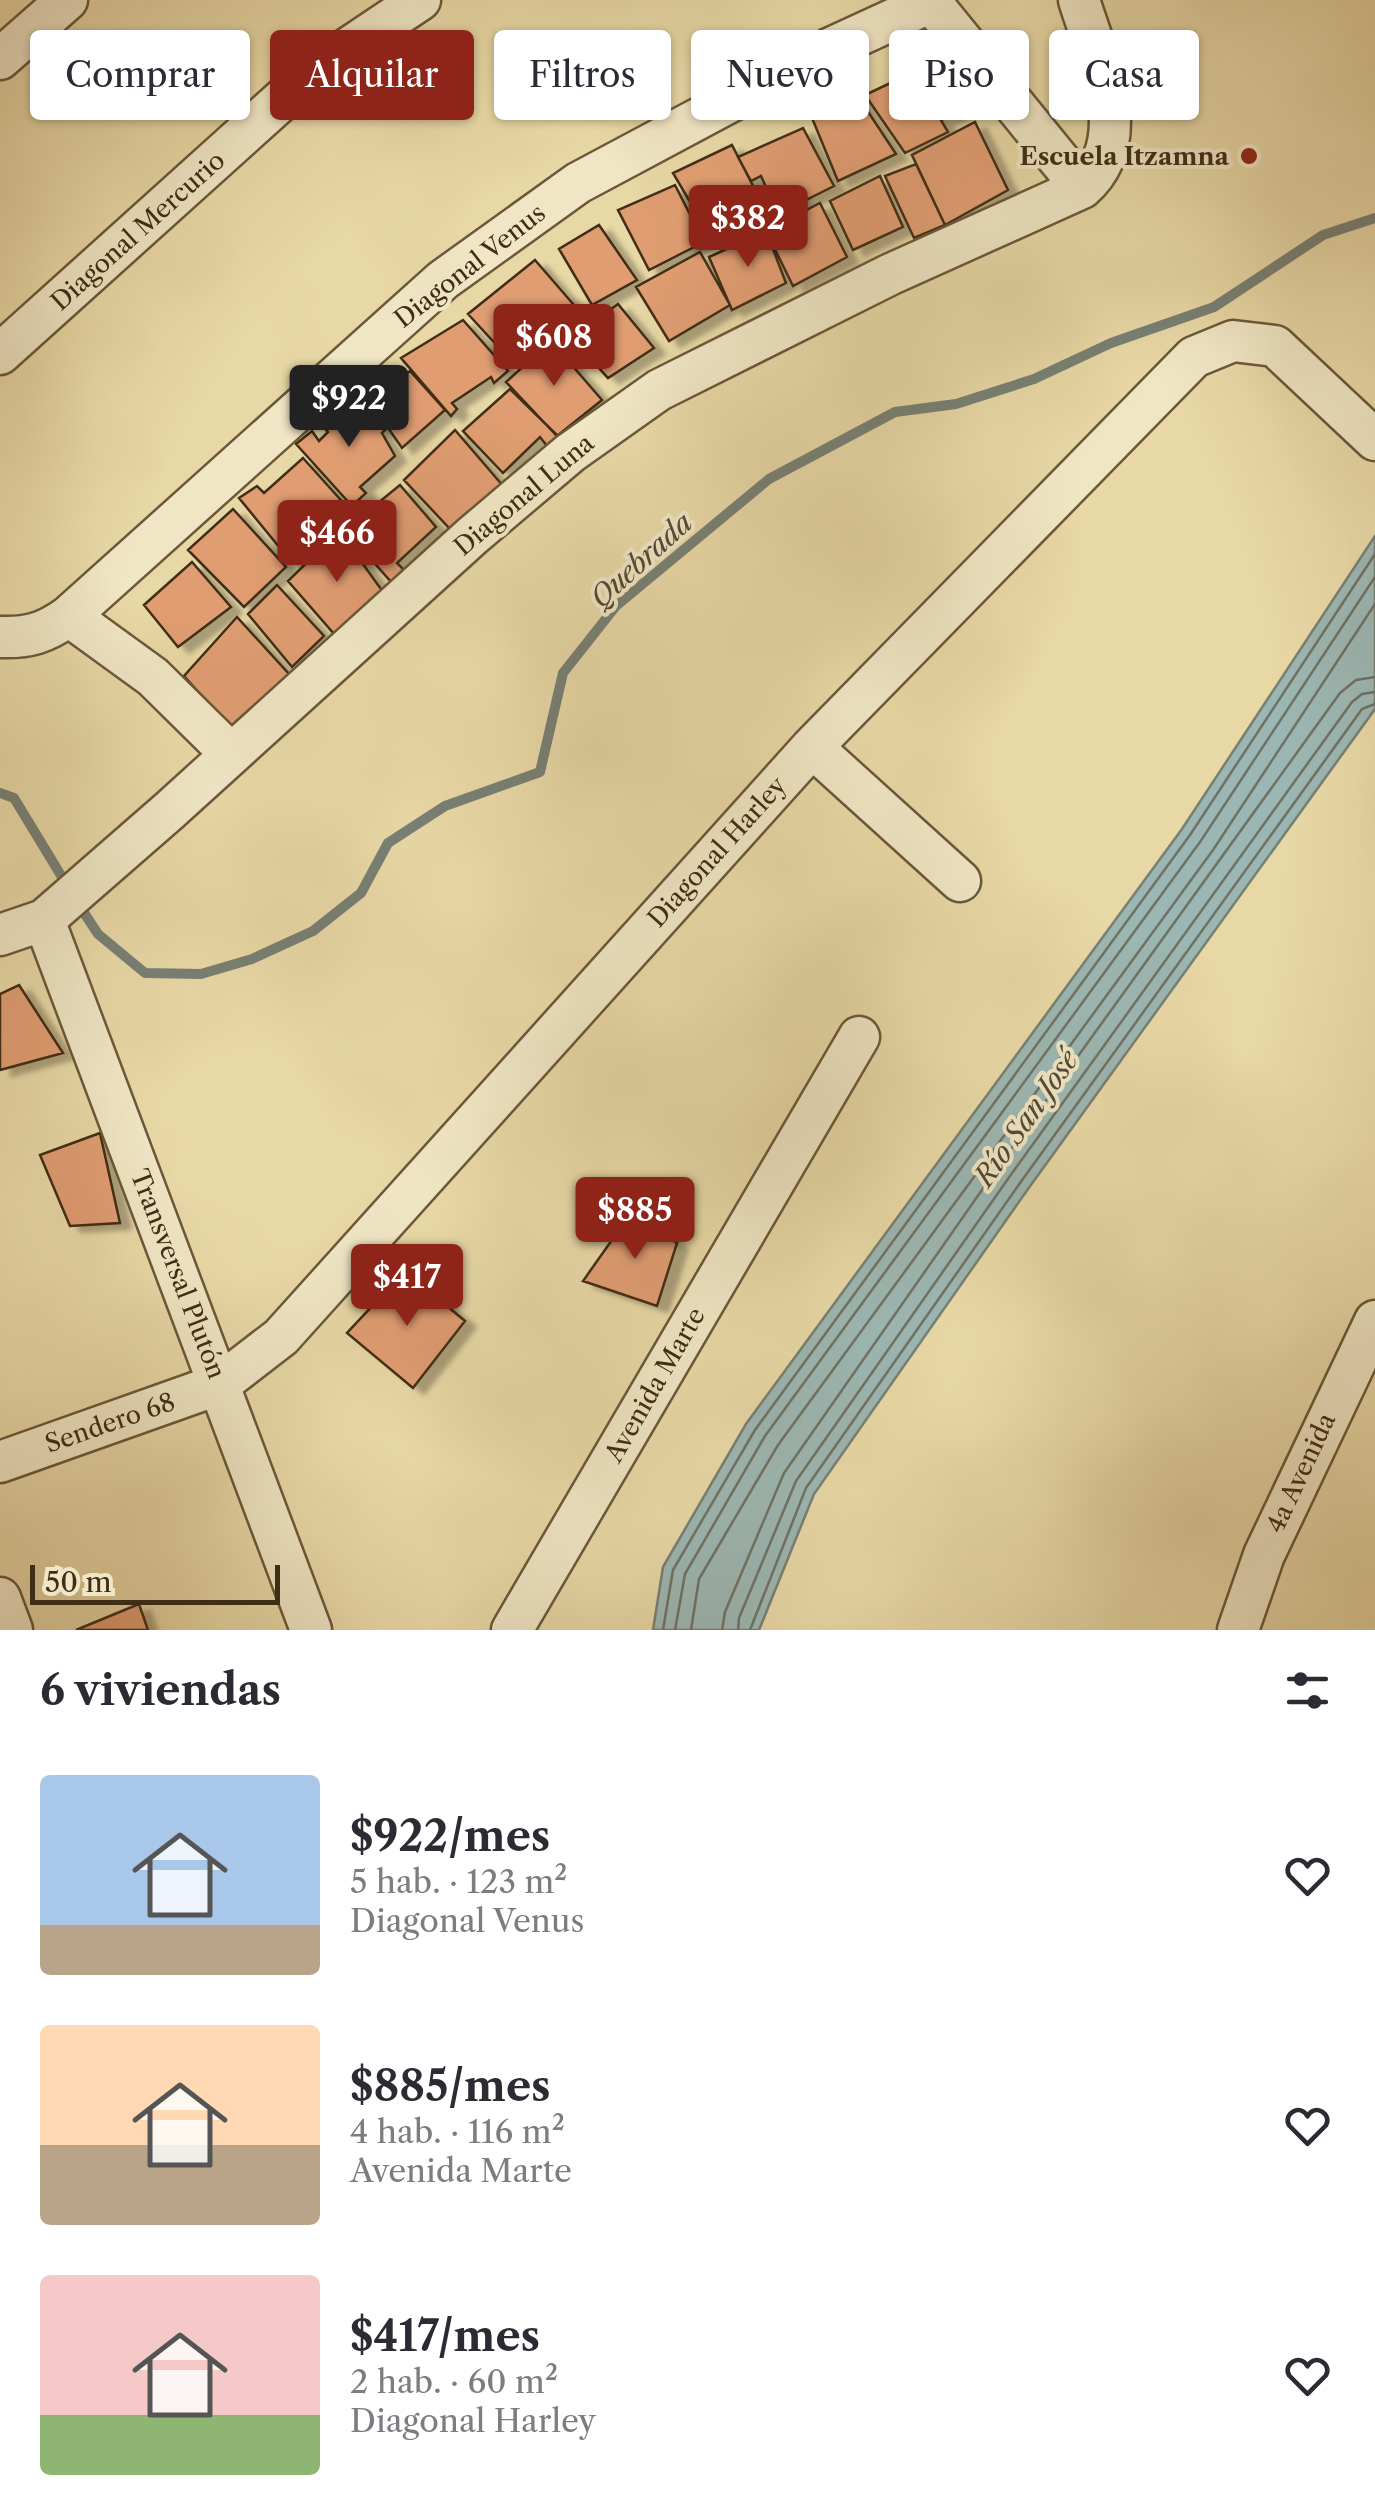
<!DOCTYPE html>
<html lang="es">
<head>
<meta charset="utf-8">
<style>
  body { margin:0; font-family:"Libre Caslon Text",serif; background:#f2f2f3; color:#2b2b33; height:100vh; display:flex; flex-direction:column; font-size:38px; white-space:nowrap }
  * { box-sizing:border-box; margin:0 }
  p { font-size:32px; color:#7c7c81 }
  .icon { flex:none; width:55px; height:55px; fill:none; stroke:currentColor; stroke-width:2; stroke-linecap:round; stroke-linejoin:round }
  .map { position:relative; height:1630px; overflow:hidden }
  .drawer { display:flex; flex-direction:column; background:#fff; flex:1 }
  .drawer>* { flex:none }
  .banner { position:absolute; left:30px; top:30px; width:1315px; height:90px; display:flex; gap:20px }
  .scale { position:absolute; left:30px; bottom:25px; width:250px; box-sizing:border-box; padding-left:10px; border:5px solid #402d15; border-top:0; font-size:28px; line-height:35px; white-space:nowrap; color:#402d15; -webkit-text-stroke:8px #f0e6c5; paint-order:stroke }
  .price { position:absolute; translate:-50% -85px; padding:0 22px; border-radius:10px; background:#8f2418; color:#fff; font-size:32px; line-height:65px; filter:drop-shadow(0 2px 5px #0008) }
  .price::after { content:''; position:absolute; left:50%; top:60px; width:30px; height:22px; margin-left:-15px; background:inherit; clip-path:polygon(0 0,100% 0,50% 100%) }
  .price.active { background:#222; color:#fff }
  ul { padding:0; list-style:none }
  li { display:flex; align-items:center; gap:30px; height:250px; padding:0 40px }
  li span { display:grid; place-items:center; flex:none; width:280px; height:200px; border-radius:10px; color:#555 }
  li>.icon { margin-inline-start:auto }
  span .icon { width:120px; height:120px; fill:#fffc; stroke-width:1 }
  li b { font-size:42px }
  h2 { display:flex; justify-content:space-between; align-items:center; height:120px; padding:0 40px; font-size:42px }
  .chip { padding:0 35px; border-radius:10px; background:#fff; box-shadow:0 2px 8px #0004; font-size:35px; line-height:90px }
  .chip.active { background:#8f2418; color:#fff }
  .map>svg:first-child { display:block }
</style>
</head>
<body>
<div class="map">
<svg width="1375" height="1630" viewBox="0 0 1375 1630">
  <defs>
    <filter id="shadow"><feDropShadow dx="11" dy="6" stdDeviation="2.5" flood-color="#0004"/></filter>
  </defs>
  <rect width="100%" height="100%" fill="#e8d8a6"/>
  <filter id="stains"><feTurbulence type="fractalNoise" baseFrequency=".002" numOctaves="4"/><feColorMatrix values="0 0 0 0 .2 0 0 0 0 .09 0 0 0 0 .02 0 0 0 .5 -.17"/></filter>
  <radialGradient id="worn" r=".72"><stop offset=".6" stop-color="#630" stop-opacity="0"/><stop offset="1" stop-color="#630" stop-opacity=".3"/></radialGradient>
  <path fill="#9cb7b3" stroke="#778074" stroke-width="2.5" d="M1375,536v173l-347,480 -214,305 -55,136h-106l10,-63 83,-143 436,-595z"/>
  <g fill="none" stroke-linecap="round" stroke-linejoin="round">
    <path stroke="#6e7264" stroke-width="2.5" d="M663,1630l10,-60 82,-140 435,-595 185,-281
      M675,1630l10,-56 80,-138 435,-594 175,-265
      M691,1630l8,-51 79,-134 435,-595 162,-246
      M722,1630l3,-18 59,-139 214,-306 342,-474 16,-13 19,-3
      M738,1630l1,-12 57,-137 214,-305 342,-474 10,-8 13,-2
      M750,1630l56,-142 214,-305 342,-474 13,-5"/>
    <path stroke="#778074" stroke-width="10" d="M0,793l14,5 54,89
      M77,902l21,32 47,39 56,1 51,-15 61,-28 48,-38 27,-50 57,-37 95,-34 23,-99 53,-67 153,-127 126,-67 61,-8 78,-25 77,-36 103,-36 109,-72 52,-17"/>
  </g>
  <path fill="#e09d72" stroke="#402d15" stroke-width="2.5" filter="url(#shadow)" d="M939,60l27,50 -23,9 -6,-17 -5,2 -14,-22 7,-4 -5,-9z
    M920,69l-2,13 -6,2 16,25 6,-1 14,24 -43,21 -40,-58z
    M859,98l37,56 -58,27 -26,-63z
    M975,122l33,68 -63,35 -33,-70z
    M803,128l31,58 -56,28 -17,-38 -10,5 -13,-24z
    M732,145l35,68 -57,23 -37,-63z
    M916,164l29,61 -31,13 -29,-62z
    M880,176l23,51 -50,23 -23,-49z
    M675,185l29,57 -55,28 -31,-60z
    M820,203l27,54 -54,29 -27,-55z
    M599,225l38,55 -45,25 -33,-56z
    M766,231l20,52 -54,27 -23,-53z
    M700,252l30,53 -61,36 -33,-54z
    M535,260l45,52 -67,51 -45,-49z
    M618,304l36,44 -46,30 -36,-40z
    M463,320l45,51 -14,12 -3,-6 -39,26 5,6 -6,7 -50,-58z
    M551,341l51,59 -45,36 -51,-54z
    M410,371l35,39 -43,38 -32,-46z
    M510,389l52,51 -11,11 -11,-14 -37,36 -40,-42z
    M346,403l8,5 8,-5 24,26 -4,4 13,23 -35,31 6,6 -14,13 -56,-62 16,-13 7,10 9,-9 -6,-6z
    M455,430l49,57 -53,43 -47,-50z
    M303,458l45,50 -55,56 -54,-66 18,-12 7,7z
    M400,485l36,42 -39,36 11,11 -15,10 -48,-54z
    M233,509l53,58 -42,40 -56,-57z
    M339,531l47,65 -51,39 -47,-54z
    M192,562l39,45 -53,40 -34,-42z
    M277,585l47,51 -32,31 -44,-53z
    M237,617l52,57 -59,53 -46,-51z
    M19,985l44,68 -63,17v-76z
    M100,1133l20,90 -50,3 -30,-71z
    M631,1213l46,30 -20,63 -74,-25z
    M405,1271l60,50 -52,67 -66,-55z
    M139,1604l9,26h-72z"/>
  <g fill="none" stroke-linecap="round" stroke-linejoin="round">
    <g stroke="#6a5839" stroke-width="45">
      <path id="minor" d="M929,0l153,188
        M0,59l67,-59
        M0,354l314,-283 106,-71
        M69,616l374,-336 135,-97 251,-134 102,-47
        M0,637c29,1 45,-4 69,-21l84,61 78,77
        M812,747l148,134
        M44,920l267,710
        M0,935l44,-15 125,-109 303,-275 98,-83 89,-63 232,-116 191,-86c55,-48 15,-130 -3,-188
        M0,1462l220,-78 61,-47 531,-590 382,-390 39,-16 42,5 100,94
        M0,1598l12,32
        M512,1630l347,-593
        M1238,1630l26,-75 111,-234"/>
    </g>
    <use href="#minor" stroke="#f0e6c5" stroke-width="40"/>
  </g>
  <circle fill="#8f2418" stroke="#f0e6c5" stroke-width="4" cx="1249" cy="156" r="10"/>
  <g text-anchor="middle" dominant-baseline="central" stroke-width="8" stroke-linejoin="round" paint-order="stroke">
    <g font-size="25" font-weight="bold" fill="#402d15" stroke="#f0e6c5" text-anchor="end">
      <text x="1229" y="156">Escuela Itzamna</text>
    </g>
    <g font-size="25" fill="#402d15" stroke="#f0e6c5">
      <text transform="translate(138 231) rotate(-42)">Diagonal Mercurio</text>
      <text transform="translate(470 266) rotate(-38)">Diagonal Venus</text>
      <text transform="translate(524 495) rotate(-40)">Diagonal Luna</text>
      <text transform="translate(717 852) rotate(-48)">Diagonal Harley</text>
      <text transform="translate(178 1274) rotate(69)">Transversal Plutón</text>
      <text transform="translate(655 1385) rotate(-60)">Avenida Marte</text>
      <text transform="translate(110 1423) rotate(-19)">Sendero 68</text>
      <text transform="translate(1301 1473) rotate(-65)">4a Avenida</text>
    </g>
    <g font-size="28" font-style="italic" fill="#524935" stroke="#f0e6c5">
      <text transform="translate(641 560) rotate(-42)">Quebrada</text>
      <text transform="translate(1026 1118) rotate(-55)">Río San José</text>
    </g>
  </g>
  <rect width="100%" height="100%" filter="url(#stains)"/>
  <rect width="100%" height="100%" fill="url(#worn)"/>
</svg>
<div class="scale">50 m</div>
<b class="price" style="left:748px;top:270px">$382</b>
<b class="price" style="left:554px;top:389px">$608</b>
<b class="price active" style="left:349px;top:450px">$922</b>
<b class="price" style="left:337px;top:585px">$466</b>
<b class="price" style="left:635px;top:1262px">$885</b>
<b class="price" style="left:407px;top:1329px">$417</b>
<div class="banner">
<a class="chip">Comprar</a>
<a class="chip active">Alquilar</a>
<a class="chip">Filtros</a>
<a class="chip">Nuevo</a>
<a class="chip">Piso</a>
<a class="chip">Casa</a>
</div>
</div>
<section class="drawer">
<h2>6 viviendas<svg class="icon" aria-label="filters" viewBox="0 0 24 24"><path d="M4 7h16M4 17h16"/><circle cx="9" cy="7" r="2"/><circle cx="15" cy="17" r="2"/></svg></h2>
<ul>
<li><span style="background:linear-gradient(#a9c7e8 75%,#b9a48a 0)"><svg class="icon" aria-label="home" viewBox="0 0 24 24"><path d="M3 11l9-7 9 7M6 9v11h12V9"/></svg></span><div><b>$922/mes</b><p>5 hab. · 123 m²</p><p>Diagonal Venus</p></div><svg class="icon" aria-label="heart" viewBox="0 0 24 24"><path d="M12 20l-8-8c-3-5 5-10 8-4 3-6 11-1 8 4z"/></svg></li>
<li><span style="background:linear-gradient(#ffd9b3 60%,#b9a48a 0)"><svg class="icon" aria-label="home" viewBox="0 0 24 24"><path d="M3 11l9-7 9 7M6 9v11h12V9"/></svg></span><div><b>$885/mes</b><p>4 hab. · 116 m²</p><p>Avenida Marte</p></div><svg class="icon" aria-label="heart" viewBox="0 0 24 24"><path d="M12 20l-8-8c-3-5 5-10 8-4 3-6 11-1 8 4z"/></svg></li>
<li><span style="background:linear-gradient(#f6c9c9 70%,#8fb573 0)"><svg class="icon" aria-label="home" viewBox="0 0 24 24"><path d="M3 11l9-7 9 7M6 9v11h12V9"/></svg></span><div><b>$417/mes</b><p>2 hab. · 60 m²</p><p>Diagonal Harley</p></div><svg class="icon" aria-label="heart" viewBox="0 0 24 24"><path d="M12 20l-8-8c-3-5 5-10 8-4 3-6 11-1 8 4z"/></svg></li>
</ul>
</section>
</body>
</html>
